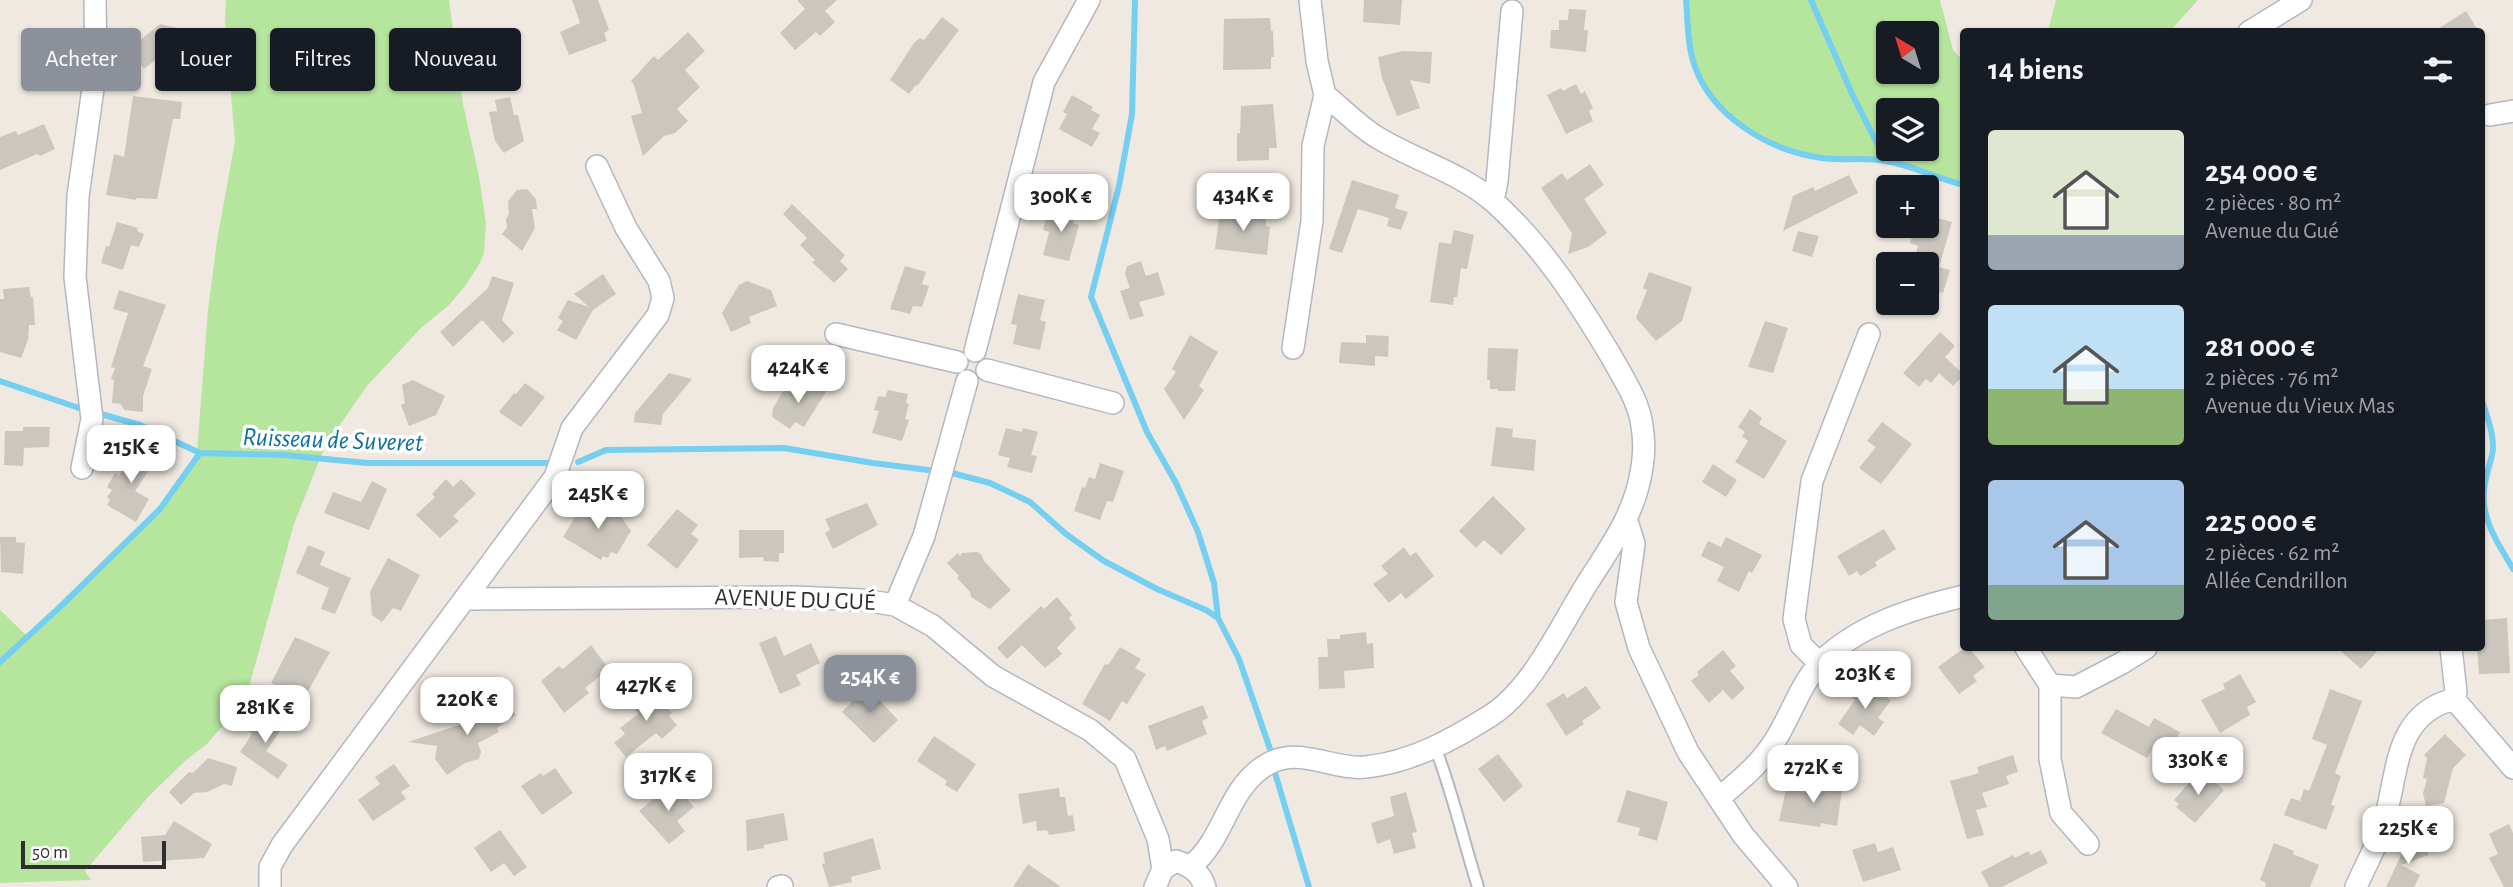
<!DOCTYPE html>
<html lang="fr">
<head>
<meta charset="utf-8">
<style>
  body { margin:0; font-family:"Alegreya Sans",sans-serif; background:#20242c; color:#f1f3f6; height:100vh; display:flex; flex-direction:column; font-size:26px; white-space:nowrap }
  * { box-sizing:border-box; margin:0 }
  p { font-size:23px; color:#9ea1a6 }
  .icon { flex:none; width:38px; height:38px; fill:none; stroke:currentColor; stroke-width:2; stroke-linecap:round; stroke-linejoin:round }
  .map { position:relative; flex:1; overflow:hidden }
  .drawer { position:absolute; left:1960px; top:28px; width:525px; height:623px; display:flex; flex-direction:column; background:#171b24; border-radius:7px; box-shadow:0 2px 5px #0004 }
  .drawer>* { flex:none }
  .guide { position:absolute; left:21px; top:28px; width:665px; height:63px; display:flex; gap:14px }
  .needle { width:46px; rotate:322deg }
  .buttons { position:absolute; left:1876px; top:21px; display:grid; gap:14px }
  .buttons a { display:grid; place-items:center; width:63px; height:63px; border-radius:7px; background:#171b24; box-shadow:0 2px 5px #0004; font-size:35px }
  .scale { position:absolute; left:21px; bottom:18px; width:145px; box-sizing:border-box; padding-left:7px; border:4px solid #2e2e2e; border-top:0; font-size:19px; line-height:24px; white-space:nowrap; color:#2e2e2e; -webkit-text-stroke:5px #fff; paint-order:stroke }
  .price { position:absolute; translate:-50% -60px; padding:0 16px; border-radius:14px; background:#fff; color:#222; font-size:23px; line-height:46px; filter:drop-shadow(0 2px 4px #0008) }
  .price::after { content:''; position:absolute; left:50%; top:42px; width:21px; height:16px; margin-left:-10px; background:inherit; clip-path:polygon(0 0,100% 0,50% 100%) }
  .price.current { background:#8c9099; color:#fff }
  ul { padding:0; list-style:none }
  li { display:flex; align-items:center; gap:21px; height:175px; padding:0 28px }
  li span { display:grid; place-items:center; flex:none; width:196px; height:140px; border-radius:7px; color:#555 }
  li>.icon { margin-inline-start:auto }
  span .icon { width:84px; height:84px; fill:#fffc; stroke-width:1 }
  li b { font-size:30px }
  h2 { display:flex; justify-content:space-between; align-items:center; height:84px; padding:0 28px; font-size:30px }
  .tag { padding:0 24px; border-radius:7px; background:#171b24; box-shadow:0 2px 5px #0004; font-size:24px; line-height:63px }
  .tag.current { background:#8c9099; color:#fff }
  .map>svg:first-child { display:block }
</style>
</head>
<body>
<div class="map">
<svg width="2513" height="887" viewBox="0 0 2513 887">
  <rect width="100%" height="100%" fill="#efe9e1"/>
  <path fill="#b6e59e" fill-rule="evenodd" d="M226,0h223l14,104 16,72 7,48 -2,28 -4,11 -14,22 -17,20 -28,23 -54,58 -42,60 -31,78 -45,163 -12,22 -29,34 -23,18 -36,35 -64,75 6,9 -91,3v-273l28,27 132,-128 40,-55 -3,-2 11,-142 9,-69 18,-100 -10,-119z
    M1686,0h254l13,50 10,10v125c-25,-6 -52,-20 -77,-24 -21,-4 -43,0 -64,-3 -53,-7 -111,-42 -128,-94 -7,-21 -6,-43 -8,-64zM1888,33h39v39h-39zM1888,110h39v39h-39z
    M2056,0h142l-28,31h-122z"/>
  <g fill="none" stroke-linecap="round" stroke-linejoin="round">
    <path stroke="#75cff0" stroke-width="6" d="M1135,0l-3,114 -13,72 -28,111 56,135 29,51 22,49 16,51 4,35
      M1686,0c2,21 1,43 8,64 17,52 75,87 128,94 21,3 43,-1 64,3 25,4 52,18 78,24
      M1811,0l42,96 33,65
      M0,381l76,26 64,18 60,28 84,2 83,8h184
      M2482,401c5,15 14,38 10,54 -4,17 -10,31 -8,49 3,25 17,44 29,65
      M578,462l28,-12 178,-2 89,15 79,10 38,10 40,19 36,32 38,27 53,28 49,21 12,8 21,41 31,90
      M0,662l61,-56 99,-97 40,-56
      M1275,773l34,114"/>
  </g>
  <path fill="#cbc7bf" d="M572,0h26l11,30 -5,3 3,8 -38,14 -9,-23 20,-9z
    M797,0h40l-12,11 10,11 -15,14 -4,-4 -21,18 -15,-17 25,-24z
    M1364,0h38l-2,25 -37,-3z
    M1569,9l17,1 -2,20h4l-2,22 -36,-4 1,-18h8v-10h9z
    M2466,11l13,21h-46z
    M942,17l17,13 -42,56 -1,-1 -7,9 -19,-14 24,-37 6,-5 4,2z
    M1270,18l1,13h2l1,26h-3v12l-48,1 1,-51z
    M160,24l22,5 -2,11 -36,29 -16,-19z
    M688,32l17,19 -20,19 15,17 -23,22 11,12 -13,12 -11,3 -21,20 -12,-40 11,-3 -8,-28 -3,-4 23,-25 4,4z
    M1403,51l29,1 -2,32 -20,-4 10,28 -23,8 -15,-38 -4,-21z
    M1576,84l5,10 4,-3 8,17 -4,3 4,10 -27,13 -19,-39 14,-7 2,3z
    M1072,95l21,12 -2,3 9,5 -8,14 8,4 -8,14 -33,-18 8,-15 -4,-2z
    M133,96l49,6 -2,17h-7l-16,80 -21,-1v2l-30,-5 8,-41 10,3z
    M510,97l4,18h4l6,26 -20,12 -9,-12 -6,-29 8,-1 -2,-11z
    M1273,104l4,44h-8v12l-32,1v-28h3l1,-27z
    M44,124l11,25 -15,7 -3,-2 -37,16v-33l16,-6 2,4z
    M1590,164l14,21 -20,14 23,34 -19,14 -20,7 4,-21 -31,-45 21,-15 5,7z
    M1849,175l9,18 -75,38 10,-35 20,-9 2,4z
    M1352,180l47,15 -4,13 13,4 -7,18 -14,-4 2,-8 -31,-9 -16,44 -13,-4z
    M527,189l9,10 1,10h-5l3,19 -13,23 -20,-17 5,-6 -1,-9 3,-5 -1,-13 9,-11z
    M792,204l53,51 -5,6 8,8 -14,14 -22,-21 3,-2 -15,-15 7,-7 -24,-24z
    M1057,207l19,5 -3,11 6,2 -10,36 -26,-6 6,-23 -6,-2 4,-14 8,2z
    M1220,211l46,5v10l4,1 -3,28 -52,-6z
    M1927,215l25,7 -13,45 11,3 -7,23 -11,-3 -1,5 -4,-1v-30h-10l1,-3 -4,-1 4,-14 -8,-3 6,-17h11z
    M117,222l21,6 -1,3 7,3 -5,13 -8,-2 -8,25 -22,-7 5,-17 3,1z
    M1454,230l20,5 -7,34 -6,-1 -4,29h-3l-1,8 -23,-3 9,-60 12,2z
    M1798,231l21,5 -7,21 -20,-6z
    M1141,261l5,15 12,-4 7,23 -26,7 5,14 -14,4 -10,-29 10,-3 -5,-14 2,-8z
    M905,266l21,6 -4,12 7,2 -7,21 -9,-1 -3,8 -20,-5z
    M1649,272l43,15 -10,34 -26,20 -20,-23 11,-28 -4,-2z
    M603,274l13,20 -23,16 -17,30 -19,-10 6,-9 -5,-3 10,-18 21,7 -15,-13z
    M492,276l22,7 -12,37 12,13 -11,10 -21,-23 -29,27 -13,-15 48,-44z
    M747,281l24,9 6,16 -28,11 2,6 -20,9 -9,-19 17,-28z
    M29,287l2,10h2l2,28h-6l-1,15 -7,18 -21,-6v-53h4l-1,-10z
    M119,290l47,15 -23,61 9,3 -9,27v16l-19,-2 -3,-6 -9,-1 2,-23 -3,-1 4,-11 -4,-1 17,-54 -15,-4z
    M1018,294l27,6 -5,20 6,2 -6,28 -27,-6 4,-19 -6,-1z
    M1765,321l23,7 -15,45 -25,-6z
    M1940,332l15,14 -10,11 19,18 -11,11 -14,-13 -8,10 -5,-4 -7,8 -16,-14z
    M1190,335l28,17 -19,34 5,4 -20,30 -20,-31 12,-17 -4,-3z
    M1366,335l23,1 -1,21 -13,-1v10l-36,-3 2,-21 25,1z
    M1488,348l30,1 -3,42h-17v-2h-8v-9h-3z
    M669,373l23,6 -29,35 -2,11 -27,-3 1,-9z
    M413,380l32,16 -9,19 -27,11 -8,-21 4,-2 -3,-18z
    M805,380l9,2 13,8 -23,37 -9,-5 -5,7 -18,-12 1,-9 12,-20 11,7z
    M525,383l20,14 -24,30 -22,-15 15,-19 2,1z
    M888,390l20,4 -2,9 3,1 -4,15 4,1 -7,21 -30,-8 7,-22 -5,-1 4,-14 7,1z
    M1750,409l12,9 -3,6 28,17 -23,38 -29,-17 13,-21 -6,-5 3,-4 -7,-5z
    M1882,422l30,22 -31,40 -22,-16 17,-21 -9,-6z
    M23,427h27l-1,20 -25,1 -1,18 -19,-1 1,-34h18z
    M1496,427l17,2 -1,8 24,3 -2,31 -43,-5z
    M1006,428l16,4 1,-4 15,4 -7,23 6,1 -5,17 -25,-6 3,-9 -12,-3z
    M137,446l20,12 -22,33 14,8 -13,23 -29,-17 3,-5 -3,-3 5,-7 -5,-3 8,-14 4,3z
    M1100,463l24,8 -11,31 -6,-1 -7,19 -26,-9 8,-24 3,1 4,-11 6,2z
    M1713,464l24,16 -11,17 -24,-15z
    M446,479l7,8 8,-8 15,15 -23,22 6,5 -19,17 -24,-23 19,-18 -3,-3z
    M372,481l15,8 -18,41 -45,-17 9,-21 28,10z
    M1493,496l33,33 -25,26 -17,-15 -8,8 -17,-17z
    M584,502l15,8 18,1 14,20 -14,23 -6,-2 -3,6 -5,-2 -2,4 -38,-23z
    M867,503l11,22 -45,24 -8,-16 5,-3 -5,-11z
    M677,509l21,16 -7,9 8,6 -22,29 -30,-24z
    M1884,529l12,20 -21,13 2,4 -17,10 -3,-5 -8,5 -12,-20z
    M739,530h45v23h-5v9l-15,-1 -1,-4 -24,1z
    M0,537h16v5l9,1 -2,31 -22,-2z
    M1726,537l36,18 -10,18 -3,-2 -10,21 -22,-11 7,-14 -23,-11 7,-15 13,6z
    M308,545l17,7 -5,13 31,13 -16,36 -14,-5 8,-21 -33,-15z
    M1404,547l6,9 6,-4 18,24 -28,23 -5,-6 -12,10 -16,-19 15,-10 -7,-8z
    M977,552l4,2 3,7 27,29 -21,19 -19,-12 -1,-5 -13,-14 2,-2 -12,-13 11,-10 2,3 2,-3z
    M388,558l32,17 -19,36 -8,-3 -11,14 -10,-7 -2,-23z
    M1057,597l15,18 -3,3 7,10 -19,20 5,6 -17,14 -23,-23 -15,14 -10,-11 44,-42 3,3z
    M2507,618l3,55 -31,1 -2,-26h5v-28z
    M1366,632l1,12 6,-1 1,25 -30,3 1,17 -26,1 -1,-32h10l-1,-18h13v-4z
    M776,636l8,20 27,-13 9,20 -24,12 5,10 -21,9 -21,-51z
    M295,637l35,15 -26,46 -33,-15z
    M591,645l18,24 -24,19 4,5 -25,20 -23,-32 18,-15 4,3z
    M1120,647l21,12 -6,9 11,6 -19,30 -5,-3 -12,20 -28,-17 23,-40 3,1z
    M1964,648h5l16,19 -12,9 4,5 -18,13 -21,-27z
    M2337,648h43l-19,21z
    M1723,650l13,16 -6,5 15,17 -13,12 -9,-10 -14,13 -18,-22 8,-6 -2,-3z
    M2240,674l16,28 -9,5 3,8 -30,18 -19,-33 24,-11 -2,-5z
    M1863,682l28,18 -13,18 6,4 -10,14 -14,-11 -7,10 -15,-11 17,-24 -3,-2z
    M1586,686l15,22 -19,13 2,3 -18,12 -20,-32 18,-11 3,5z
    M867,687l31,33 -24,23 -32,-31z
    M656,689l13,15 -3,2 6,7 -3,3 8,9 -15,14 -6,-6 -30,24 -12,-14 11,-9 -5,-6 18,-14 -5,-8z
    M2330,689l32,12 -27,72 6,3 -10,29 4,1 -9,24 -42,-15 7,-17 9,3 4,-12 5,2 18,-46 -15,-6z
    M502,697l14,18 -19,13 2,4 -21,11 3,9 -2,7 -14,4 -18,12 -12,-16 2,-13 -29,-4 66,-22 1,-3 8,-5 -1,-2z
    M1203,705l5,13 -6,3 5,13 -40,17 -2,-5 -9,4 -8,-24z
    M2116,709l33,18 5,-9 26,14 -8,16 -5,-2 -4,7 -10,-5 -6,10 -46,-25z
    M263,711l21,15 -18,25 22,14 -10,14 -38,-27 12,-18 -3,-3z
    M2445,734l21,21 -13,13 -9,35 -18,3 -3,-13 4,-14 -4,-1 4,-20 -3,-3z
    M934,736l42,28 -19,28 -12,-7 2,-4 -30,-20z
    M1498,754l25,32 -19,16 -26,-33z
    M2013,755l5,17 -12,4 3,8 -27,9 5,14 -11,3 8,25 -17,4 -17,-58 29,-8 -2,-6z
    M208,758l29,9 -5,19 -8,-2 -17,8 -13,1 -13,12 -12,-13 20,-20 4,1z
    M394,764l16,22 -9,6 5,7 -33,22 -15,-21 22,-16 -5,-7z
    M555,768l18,25 -31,22 -21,-29 20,-13 2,3z
    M2206,774l18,16 -29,33 -19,-16 3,-3 -5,-4 19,-22 5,4z
    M1821,778l22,4 -6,44 -16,-3 -1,4 -41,-6 7,-32 31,4z
    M673,783l21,24 -17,14 8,10 -16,13 -30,-33z
    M1059,788l1,9h5l3,19 5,-1 2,16 -26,4 -2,-5 -10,1 -1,-10 -13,3 -5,-30z
    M1627,790l41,12 -11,39 -19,-6 2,-7 -23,-6z
    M1406,792l11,40 -5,1 4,15 -22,6 -4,-15 -13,5 -6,-21 23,-7 -4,-19z
    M784,813l4,27 -24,5v3l-17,3 -1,-31z
    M174,821l38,23 -8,14 -61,4 -2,-25 24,-2z
    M2509,824l4,9v54h-9l-15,-29 9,-4 -9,-20z
    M500,830l27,37 -13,9 -10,-13 -13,9 -17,-24z
    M873,838l8,31 -30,8 1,5 -23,5 -7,-23 3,-1 -2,-10z
    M2423,839l6,16 -28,10 19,10 -6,12h-28l20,-42z
    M1875,843l3,9 15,-5 8,23 -38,12 -11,-32z
    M2274,843l20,8 -1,3 26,11 -9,22h-45l1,-4 -6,-3z
    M2041,850l7,13 -46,24h-13l-8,-15 32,-17 2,3 13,-7 3,4z
    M1028,864l33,23h-48z"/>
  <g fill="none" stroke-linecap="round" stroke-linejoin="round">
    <g stroke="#b4b7c1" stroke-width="14">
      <path id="service" d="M1435,747c18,46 28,93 43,140"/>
    </g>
    <g stroke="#b4b7c1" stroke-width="24">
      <path id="minor" d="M2249,32l52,-32
        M2490,115l23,-4
        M1493,201l4,-20 15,-170
        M836,334l121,28
        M1293,348l19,-127 1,-75 12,-51 -8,-34 -7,-61
        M975,351l69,-269 45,-82
        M987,370l126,33
        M82,468l10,-49 -17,-142 3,-81 18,-129 -1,-67
        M1627,521l7,23 -8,58 13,46 49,104 55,83 44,52
        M467,599l328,-2 67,3 33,5 38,21 60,50 97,54 35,29 33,80 5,30
        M895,605l29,-69 43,-155
        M2026,648l24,37v74l11,54 27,31
        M2451,648l5,44 -2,7
        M1820,664l-19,-19 -7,-26 18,-138 57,-147
        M2050,685l26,2 46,-24 24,-15
        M1719,798c24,-20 46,-38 61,-66 13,-23 22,-49 40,-69 37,-38 94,-55 144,-67
        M1191,866c33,-26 36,-75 72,-99 34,-24 69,4 103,0 46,-5 86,-27 124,-51 44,-28 72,-94 100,-137 23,-36 46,-68 52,-112 2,-12 2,-29 0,-41 -3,-25 -19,-48 -31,-70 -33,-55 -69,-111 -117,-154 -33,-29 -77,-41 -114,-63 -20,-11 -37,-30 -55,-44
        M270,887v-20l12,-22 273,-368 17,-49 86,-113 5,-17 -4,-17 -33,-53 -29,-62
        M778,887l4,-1
        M1155,887l8,-18 13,-8c15,5 24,11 29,26
        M2356,887c9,-21 22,-43 28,-65 15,-50 9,-107 70,-123l59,69"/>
    </g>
    <use href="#service" stroke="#fff" stroke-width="10"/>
    <use href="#minor" stroke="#fff" stroke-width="21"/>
  </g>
  <g text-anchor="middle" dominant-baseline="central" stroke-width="7" stroke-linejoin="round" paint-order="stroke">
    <g font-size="24" fill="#2e2e2e" stroke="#fff">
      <text transform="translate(795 600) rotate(2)">AVENUE DU GUÉ</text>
    </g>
    <g font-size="26" font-style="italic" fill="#0d6fa3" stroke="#fff">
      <text transform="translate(333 440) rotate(2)">Ruisseau de Suveret</text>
    </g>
  </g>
</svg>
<div class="buttons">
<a><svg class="needle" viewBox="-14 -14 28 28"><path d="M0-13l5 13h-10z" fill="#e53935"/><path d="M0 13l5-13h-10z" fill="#9ea1a6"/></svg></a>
<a><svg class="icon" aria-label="layers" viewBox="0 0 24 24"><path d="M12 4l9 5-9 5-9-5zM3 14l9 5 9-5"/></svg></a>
<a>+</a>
<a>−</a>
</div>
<div class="scale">50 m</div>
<b class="price" style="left:1243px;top:233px">434K €</b>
<b class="price" style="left:1061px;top:234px">300K €</b>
<b class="price" style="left:798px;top:405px">424K €</b>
<b class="price" style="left:131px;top:485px">215K €</b>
<b class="price" style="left:598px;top:531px">245K €</b>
<b class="price" style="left:1865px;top:711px">203K €</b>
<b class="price current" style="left:870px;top:715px">254K €</b>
<b class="price" style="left:646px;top:723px">427K €</b>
<b class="price" style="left:467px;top:737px">220K €</b>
<b class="price" style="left:265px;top:745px">281K €</b>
<b class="price" style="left:2198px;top:797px">330K €</b>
<b class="price" style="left:1813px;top:805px">272K €</b>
<b class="price" style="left:668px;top:813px">317K €</b>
<b class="price" style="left:2408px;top:866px">225K €</b>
<div class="guide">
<a class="tag current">Acheter</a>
<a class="tag">Louer</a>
<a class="tag">Filtres</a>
<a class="tag">Nouveau</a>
</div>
<section class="drawer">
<h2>14 biens<svg class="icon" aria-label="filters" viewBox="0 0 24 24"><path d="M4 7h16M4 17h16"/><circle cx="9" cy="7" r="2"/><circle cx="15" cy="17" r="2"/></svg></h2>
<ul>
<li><span style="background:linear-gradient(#dfe7d0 75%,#9aa5b1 0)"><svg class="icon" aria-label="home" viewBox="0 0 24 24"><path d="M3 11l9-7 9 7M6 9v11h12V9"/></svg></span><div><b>254 000 €</b><p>2 pièces · 80 m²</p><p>Avenue du Gué</p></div></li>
<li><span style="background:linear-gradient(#bfe0f5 60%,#8fb573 0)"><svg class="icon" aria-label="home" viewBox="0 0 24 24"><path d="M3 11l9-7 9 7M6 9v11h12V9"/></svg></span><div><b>281 000 €</b><p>2 pièces · 76 m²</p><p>Avenue du Vieux Mas</p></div></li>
<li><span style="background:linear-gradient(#a9c7e8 75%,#7fa58c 0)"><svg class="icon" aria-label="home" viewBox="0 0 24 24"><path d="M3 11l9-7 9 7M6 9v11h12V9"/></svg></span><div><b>225 000 €</b><p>2 pièces · 62 m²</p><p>Allée Cendrillon</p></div></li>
</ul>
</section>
</div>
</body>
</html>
